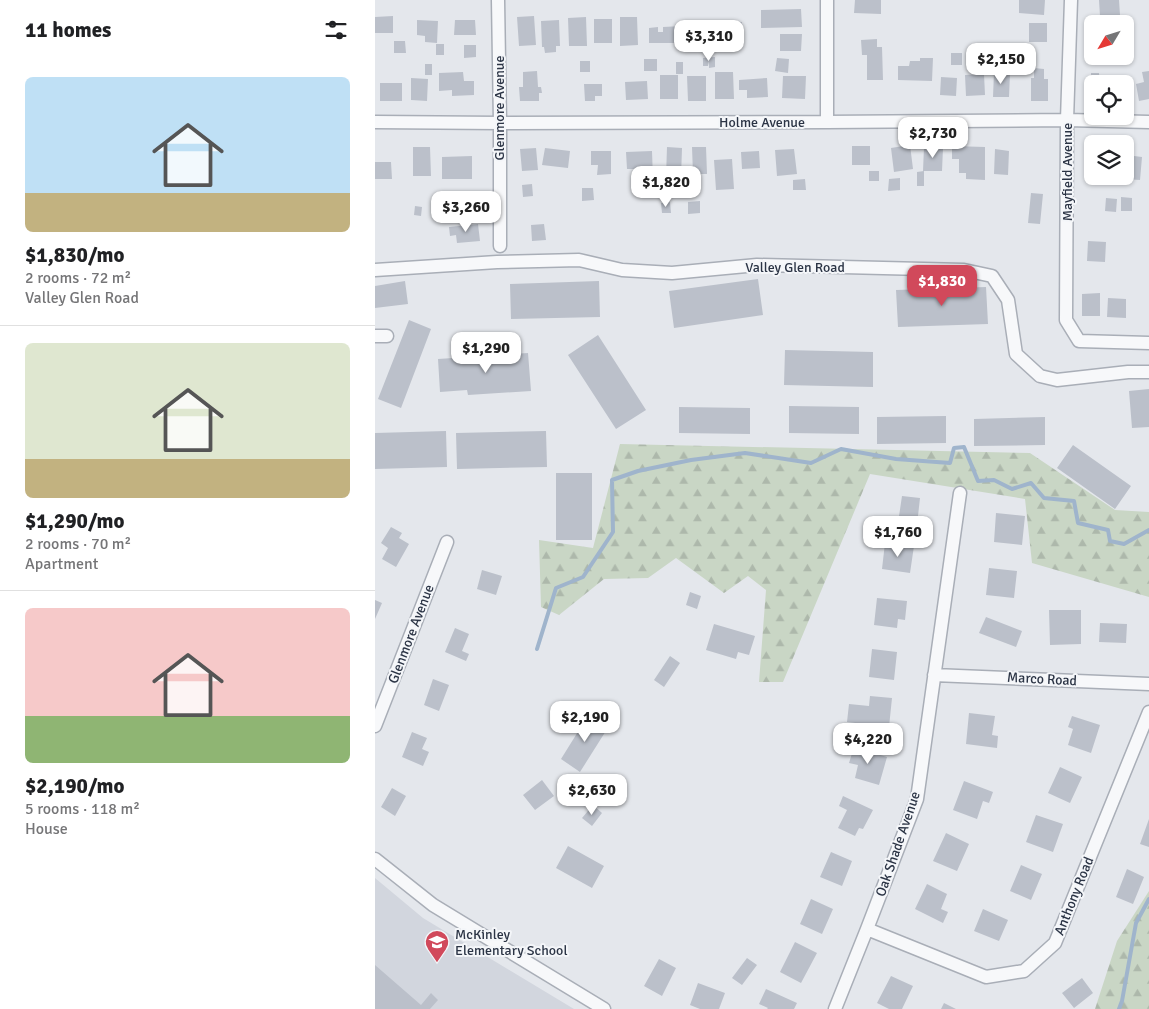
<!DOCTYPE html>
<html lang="en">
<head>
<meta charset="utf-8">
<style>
  body { margin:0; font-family:Signika,sans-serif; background:#f6f6f6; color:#202124; height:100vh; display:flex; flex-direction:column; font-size:19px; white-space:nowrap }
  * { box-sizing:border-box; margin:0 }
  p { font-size:16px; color:#757577 }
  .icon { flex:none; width:28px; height:28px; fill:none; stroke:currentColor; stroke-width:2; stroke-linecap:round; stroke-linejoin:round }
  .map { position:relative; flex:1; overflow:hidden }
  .panel { display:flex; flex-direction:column; background:#fff; width:375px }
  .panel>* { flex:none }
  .needle { width:32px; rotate:232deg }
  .controls { position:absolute; left:709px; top:15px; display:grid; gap:10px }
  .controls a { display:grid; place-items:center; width:50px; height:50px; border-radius:8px; background:#fff; box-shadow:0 1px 4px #0004; font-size:25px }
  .price { position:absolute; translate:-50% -42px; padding:0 11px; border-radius:10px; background:#fff; color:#222; font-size:16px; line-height:32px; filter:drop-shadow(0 1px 2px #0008) }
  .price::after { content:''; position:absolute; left:50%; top:30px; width:15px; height:11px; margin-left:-8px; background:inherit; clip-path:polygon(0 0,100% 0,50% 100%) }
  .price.current { background:#d1495b; color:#fff }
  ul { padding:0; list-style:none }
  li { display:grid; align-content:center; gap:10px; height:265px; padding:0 25px }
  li+li { border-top:1px solid #e0e0e0 }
  li span { display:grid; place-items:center; height:155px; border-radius:8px; color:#555 }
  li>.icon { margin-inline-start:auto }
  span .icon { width:90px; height:90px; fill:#fffc; stroke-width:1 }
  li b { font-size:21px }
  h2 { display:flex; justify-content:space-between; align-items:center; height:60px; padding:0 25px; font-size:21px }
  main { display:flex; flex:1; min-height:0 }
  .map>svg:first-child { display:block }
</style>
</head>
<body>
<main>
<section class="panel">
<h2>11 homes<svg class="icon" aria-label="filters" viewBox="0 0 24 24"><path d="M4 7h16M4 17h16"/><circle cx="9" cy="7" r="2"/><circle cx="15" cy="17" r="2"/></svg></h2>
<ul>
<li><span style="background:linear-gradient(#bfe0f5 75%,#c2b280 0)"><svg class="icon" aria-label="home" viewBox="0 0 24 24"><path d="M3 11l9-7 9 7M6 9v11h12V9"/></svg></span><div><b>$1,830/mo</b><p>2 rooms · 72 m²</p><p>Valley Glen Road</p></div></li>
<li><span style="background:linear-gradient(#dfe7d0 75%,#c2b280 0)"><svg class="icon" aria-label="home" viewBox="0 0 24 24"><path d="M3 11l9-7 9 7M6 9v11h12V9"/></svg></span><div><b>$1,290/mo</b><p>2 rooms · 70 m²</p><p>Apartment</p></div></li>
<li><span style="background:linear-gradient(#f6c9c9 70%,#8fb573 0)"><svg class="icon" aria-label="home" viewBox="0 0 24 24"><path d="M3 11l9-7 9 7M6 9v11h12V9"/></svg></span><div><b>$2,190/mo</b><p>5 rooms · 118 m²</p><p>House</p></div></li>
</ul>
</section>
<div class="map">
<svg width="774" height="1009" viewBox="0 0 774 1009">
  <defs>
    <pattern id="forest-firs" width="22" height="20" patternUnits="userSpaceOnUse" patternTransform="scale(1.25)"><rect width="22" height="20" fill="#c9d6c5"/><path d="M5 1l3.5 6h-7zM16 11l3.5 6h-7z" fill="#adb8ab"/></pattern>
  </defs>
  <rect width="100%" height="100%" fill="#e4e7ec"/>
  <path fill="#d2d6de" d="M0,878l48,40 151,91h-199z"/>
  <path fill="url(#forest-firs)" d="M245,444l410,9 85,57 34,2v85l-117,-34 -7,-64 -155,-25 -87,208h-24l7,-92 -18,-14 -24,17 -48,-35 -28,20 -44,1 -45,36 -18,-8 -2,-67 54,8z
    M774,891v118h-54l22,-68z"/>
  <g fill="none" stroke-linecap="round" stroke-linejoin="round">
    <path stroke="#9fb4cc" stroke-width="4" d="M162,649l19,-61 27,-11 30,-45 -1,-52 26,-9 53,-11 54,-7 66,10 30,-14 55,10 54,4 4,-15 10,-1 14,34 16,-1 18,9 19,-6 13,15 30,3 4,22 30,7 2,11 14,3 25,-14
      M744,1009l3,-8 14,-78 13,-24"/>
  </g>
  <path fill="#bbc0ca" d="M480,0h26v14l-27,-1z
    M644,0h26l-1,15 -25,-2z
    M724,0h20l1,15 -20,1z
    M426,9l1,18 -41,1v-18z
    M18,16v17h-18v-16z
    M159,16l2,29 -17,1 -2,-29z
    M211,17l1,29h-18l-1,-28z
    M245,17h17l1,28 -18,1z
    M219,19h18v24h-18z
    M42,20l21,1 -1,22 -12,-1v-6l-8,-1z
    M80,20h20l1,15h-22z
    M184,20l1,26h-4v6l-11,1 -1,-6h-2l-1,-26z
    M361,22h6v6h-6z
    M654,23h18v19h-18z
    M332,25h12v4h3v-4h10v12h-14l1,5h-20v-15h8z
    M307,26l1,17h-34v-15l9,-1v5h5v-5z
    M405,34h22l-1,17h-21z
    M502,39v8h5l1,33h-16v-25h-5l-1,-15z
    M19,41h11l1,12h-12z
    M61,44h8v11h-8z
    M89,45h12v12l-12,1z
    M576,53h11v12h-11z
    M340,57v10l-6,1v-7l-1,5h-5v-8z
    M402,58l12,1 -1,14 -13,-2z
    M545,58h13l-1,23 -34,-1v-14h11l1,-5h10z
    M269,59h13v12h-13z
    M205,61h10v11h-10z
    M301,62h7v12h-7z
    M50,64h7v11h-7z
    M659,68l10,1v10h4v22h-17v-23h3z
    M162,71l1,16h3l1,6h-3v8h-19l-1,-14h4v-15z
    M774,71v28l-10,2 -3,-17 8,-2 -2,-10z
    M88,72l1,9h10v14l-22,1v-6l-13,1v-18z
    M340,72h18l1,27h-19z
    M619,72l16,1 -1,24h-16z
    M716,73h8l1,11h-9z
    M609,74l1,21 -19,1 -1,-21z
    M285,75h18v24h-18z
    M312,76h19v25h-18z
    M408,76h23l-1,23 -23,-1z
    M566,77l16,1 -1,18 -16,-1z
    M36,78l17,1 -1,22 -16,-1z
    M392,78l1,19 -21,1v-8h-8v-10z
    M272,81l1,18 -22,1 -1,-18z
    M5,83h22v18h-22z
    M209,84h18v12h-7v5h-10z
    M535,145l3,24 -19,3 -3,-24z
    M477,146h18v19h-18z
    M577,146l33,1v33l-19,-1v-6h-7v-14h-7z
    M38,147h17l1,29h-18z
    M292,147l15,1 -1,30 -15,-1z
    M317,147h14l1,27h-14z
    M549,147l19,1 -1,23h-19z
    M161,148l2,22 -16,1 -2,-22z
    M170,148l25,3 -2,17 -26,-3z
    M419,149l3,25 -20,2 -2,-26z
    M620,149l14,2 -1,24 -14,-1z
    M216,151h20v23l-14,1 1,-10h-7z
    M277,151l1,28 -14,1 -1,-11h-11l-1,-17z
    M384,151l1,17 -18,1 -1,-17z
    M751,155l16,2 -2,23 -16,-1v-3h1z
    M97,156v23h-30v-22z
    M357,159l2,30 -18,1 -2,-30z
    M0,162h16l1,17h-17z
    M494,171h10v10h-10z
    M549,171v15h-7v-14z
    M717,176h16v4h-16z
    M525,178v12l-12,1 1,-12z
    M430,179l1,11h-13v-10z
    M157,184l1,12 -10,1 -1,-12z
    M207,188h11l1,12 -12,1z
    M656,193l12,1 -3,30 -12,-1z
    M746,197l11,1v13h-11z
    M731,198l11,1 -1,13 -11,-1z
    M325,201v12l-12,1v-12z
    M295,202l1,11h-9l-1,-10z
    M40,206l7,1 -1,9 -7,-1z
    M103,224l2,17 -23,2 -1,-8 -6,1 -1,-9z
    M169,224l2,16 -14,1 -1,-16z
    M713,241l18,1 -1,20 -18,-1z
    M383,279l5,36 -89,13 -5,-37z
    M30,281l3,23 -33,4v-22z
    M224,281l1,36 -89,2 -1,-35z
    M611,287l2,37 -90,3 -2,-37z
    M725,293v23h-18v-22z
    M733,298l18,1v19l-19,-1z
    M34,320l22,9 -30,79 -23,-9z
    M223,335l48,75 -30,19 -48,-74z
    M410,350l88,2v35l-89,-2z
    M153,353l3,38 -63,4 -1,-5 -27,2 -2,-33z
    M774,389v38l-17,1 -3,-37z
    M414,406l70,1v27l-70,-1z
    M304,407l71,1v26l-71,-1z
    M571,416v27l-69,1v-27z
    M670,417v28l-71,1v-27z
    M71,431l1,36 -72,2v-36z
    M171,431l1,36 -90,2 -1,-36z
    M698,445l58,41 -16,23 -58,-41z
    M181,473h36v67h-36z
    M527,496l18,2 -3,27 -19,-2z
    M621,513l29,3 -3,29 -28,-3z
    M16,527l11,6 -3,5 10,6 -13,23 -14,-8 6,-11 -7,-5z
    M510,543l29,3 -4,27 -28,-4z
    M614,568l28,3 -3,27 -28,-3z
    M107,570l20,6 -6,19 -19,-6z
    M315,592l11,4 -4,13 -11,-4z
    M502,598l30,3 -2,19 -7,-1 -1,9 -23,-3z
    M0,600l7,3 -7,16z
    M674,610h32v34l-31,1z
    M611,617l36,14 -6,16 -37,-14z
    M725,623l27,1 -1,19 -27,-1z
    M339,624l41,12 -6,19 -11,-3 -2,7 -30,-9z
    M80,628l14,6 -7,17 7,3 -3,7 -21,-9z
    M497,649l25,3 -3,28 -25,-3z
    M295,656l10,7 -16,24 -10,-7z
    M58,679l16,6 -10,26 -15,-6z
    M495,696l22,2 -3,29 -42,-5 2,-18 20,2z
    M594,713l26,3 -3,19 6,1 -1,12 -31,-4z
    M214,714l20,12 -29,46 -19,-13z
    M697,716l28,9 -9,28 -23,-8 5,-16 -5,-2z
    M37,732l15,6 -5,11 7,3 -6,14 -21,-9z
    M479,747l33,10 -8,28 -24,-7 3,-13 -9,-2z
    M685,767l22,10 -12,26 -22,-10z
    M167,780l12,16 -19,14 -12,-15z
    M589,781l29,11 -4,11 -6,-2 -6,18 -24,-9z
    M17,788l14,8 -11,20 -14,-9z
    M468,796l30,14 -10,19 -4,-1 -4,8 -17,-8 9,-18 -8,-4z
    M218,805l9,8 -10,13 -10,-8z
    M661,815l27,9 -10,28 -27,-10z
    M774,819v28l-9,-3z
    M571,833l23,11 -12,27 -24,-10z
    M193,846l36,20 -12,22 -36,-20z
    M456,852l21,9 -10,25 -22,-9z
    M646,865l21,9 -11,26 -21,-9z
    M752,869l17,8 -11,27 -17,-7z
    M552,884l20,10 -6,15 7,3 -5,11 -28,-14z
    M436,899l22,10 -11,25 -22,-10z
    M608,909l25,11 -9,21 -25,-10z
    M420,942l22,11 -16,30 -21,-11z
    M372,958l10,7 -15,20 -10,-7z
    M284,959l17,9 -14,28 -18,-10z
    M0,965l46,40 10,-12 7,7 -8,9h-55z
    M516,976l22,10 -11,23h-13l-12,-6z
    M707,978l11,15 -19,15 -12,-15z
    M323,983l27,10 -6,16h-19l-10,-4z
    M391,989l31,14 -3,6h-27l1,-1 -9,-4z
    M569,1003l12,6h-15z"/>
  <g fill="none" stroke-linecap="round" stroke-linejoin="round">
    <g stroke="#a9aeb7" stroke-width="15">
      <path id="minor" d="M123,0l2,123v123
        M696,0l-4,120 -1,200 13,21 70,2
        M0,122l125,1 327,-1 240,-2 82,2
        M452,122v-122
        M0,270l122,-8 82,-2 43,10 50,3 85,-8 207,5 28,6 16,24 8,54 24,22 17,4 71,-8h21
        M0,336h12
        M559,675l215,9
        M0,726l72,-184
        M0,859l58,46 171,104
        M492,929l119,48 38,-6 31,-28 94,-231
        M460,1009l32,-80 50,-130 43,-306"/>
    </g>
    <use href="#minor" stroke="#f7f8fa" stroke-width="12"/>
  </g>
  <defs>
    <g id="school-pin" transform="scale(1.25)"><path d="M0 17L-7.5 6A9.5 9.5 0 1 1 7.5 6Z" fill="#d1495b" stroke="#f4f6f9"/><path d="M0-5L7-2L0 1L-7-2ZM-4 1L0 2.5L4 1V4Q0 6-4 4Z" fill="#fff"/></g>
  </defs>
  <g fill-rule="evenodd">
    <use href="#school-pin" x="62" y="942"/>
  </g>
  <g text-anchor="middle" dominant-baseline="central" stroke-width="4" stroke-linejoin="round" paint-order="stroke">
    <g font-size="14" fill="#2b3445" stroke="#f4f6f9">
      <text transform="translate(124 108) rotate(-90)">Glenmore Avenue</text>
      <text x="387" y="122">Holme Avenue</text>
      <text transform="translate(692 172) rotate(-90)">Mayfield Avenue</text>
      <text x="420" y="267">Valley Glen Road</text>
      <text transform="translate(36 634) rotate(-69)">Glenmore Avenue</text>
      <text transform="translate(667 679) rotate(3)">Marco Road</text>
      <text transform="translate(523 844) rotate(-71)">Oak Shade Avenue</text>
      <text transform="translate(699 896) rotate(-68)">Anthony Road</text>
    </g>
    <g font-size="14" fill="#2b3445" stroke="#f4f6f9" text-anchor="start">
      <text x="80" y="934">McKinley<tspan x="80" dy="16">Elementary School</tspan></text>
    </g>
  </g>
</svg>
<div class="controls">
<a><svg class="needle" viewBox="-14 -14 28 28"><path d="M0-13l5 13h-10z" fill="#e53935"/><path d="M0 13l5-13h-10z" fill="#757577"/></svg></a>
<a><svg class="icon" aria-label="locate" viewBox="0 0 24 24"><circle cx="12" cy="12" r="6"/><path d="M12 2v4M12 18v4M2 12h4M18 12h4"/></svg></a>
<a><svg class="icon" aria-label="layers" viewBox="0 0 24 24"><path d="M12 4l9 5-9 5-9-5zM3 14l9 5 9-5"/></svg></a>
</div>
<b class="price" style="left:334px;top:62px">$3,310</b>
<b class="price" style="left:626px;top:85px">$2,150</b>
<b class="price" style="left:558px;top:159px">$2,730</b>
<b class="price" style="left:291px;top:208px">$1,820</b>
<b class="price" style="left:91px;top:233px">$3,260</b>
<b class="price current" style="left:567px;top:307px">$1,830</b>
<b class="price" style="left:111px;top:374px">$1,290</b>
<b class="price" style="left:523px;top:558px">$1,760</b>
<b class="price" style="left:210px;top:743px">$2,190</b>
<b class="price" style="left:493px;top:765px">$4,220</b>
<b class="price" style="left:217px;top:816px">$2,630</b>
</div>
</main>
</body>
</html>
